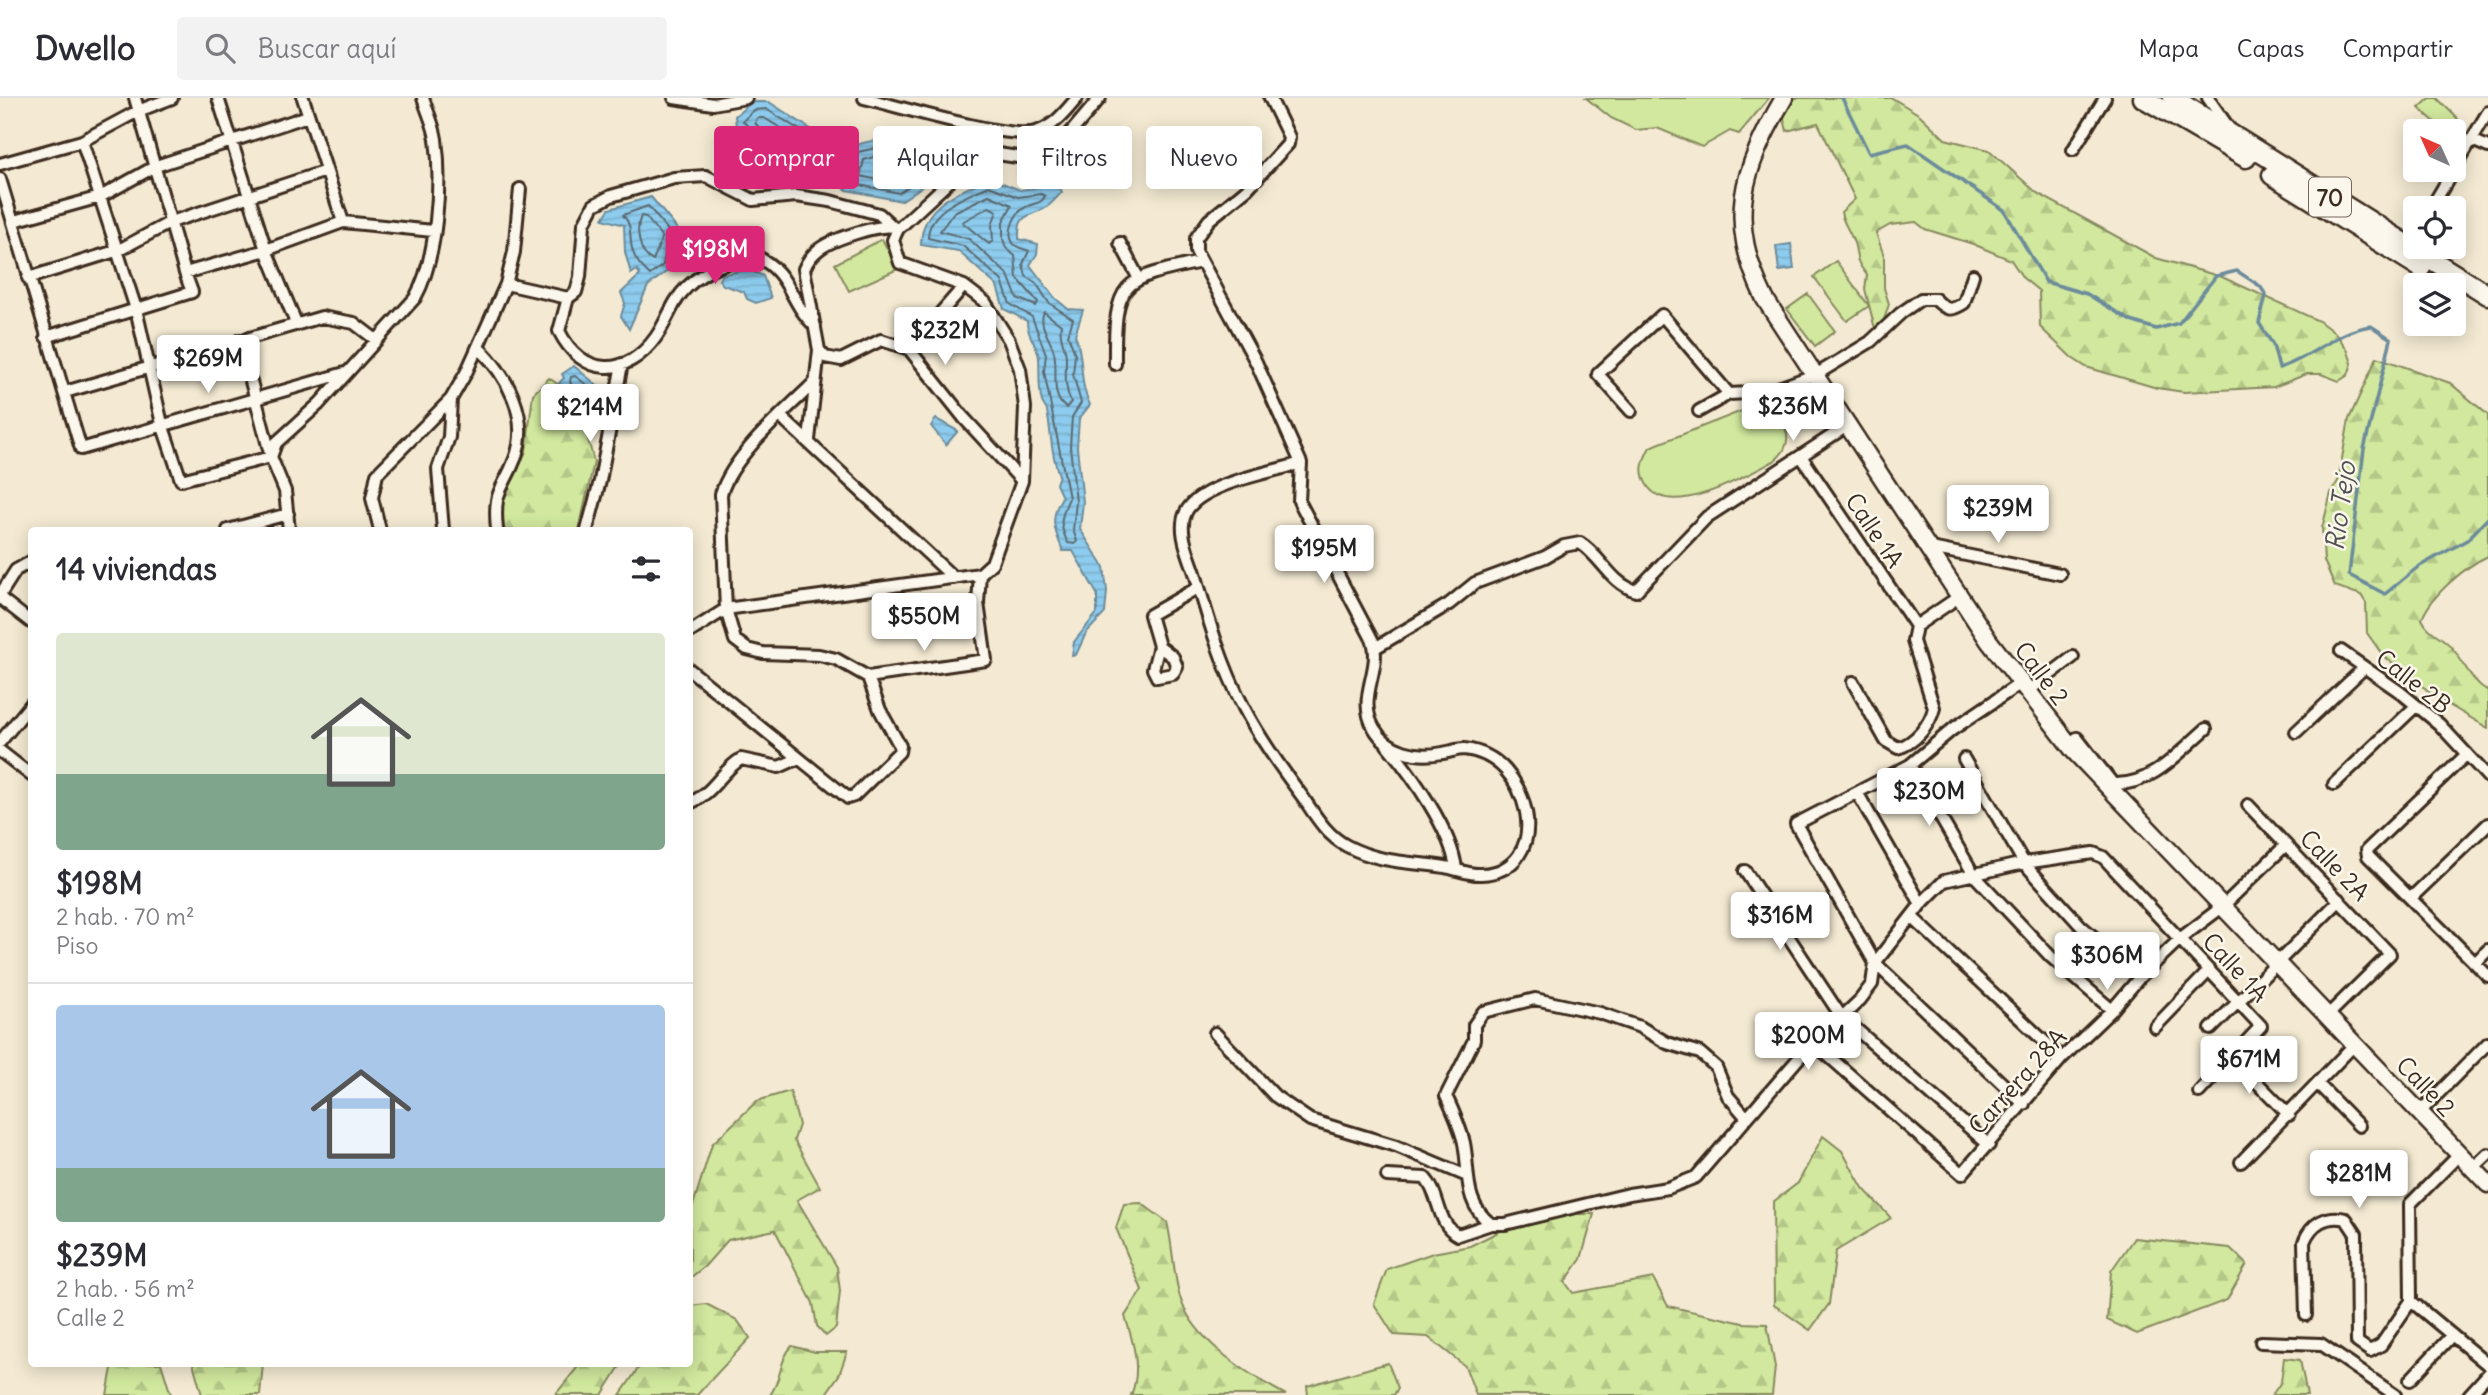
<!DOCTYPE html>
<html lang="es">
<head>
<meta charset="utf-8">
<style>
  body { margin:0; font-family:Delius,sans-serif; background:#f2f2f3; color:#2b2b33; height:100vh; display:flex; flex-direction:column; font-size:26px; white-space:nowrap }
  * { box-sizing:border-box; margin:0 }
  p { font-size:23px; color:#7c7c81 }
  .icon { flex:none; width:38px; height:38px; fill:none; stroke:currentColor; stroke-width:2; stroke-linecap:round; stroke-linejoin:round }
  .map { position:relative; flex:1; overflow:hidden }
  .side { position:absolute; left:28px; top:429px; width:665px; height:840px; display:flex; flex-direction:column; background:#fff; border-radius:7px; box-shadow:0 4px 18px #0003 }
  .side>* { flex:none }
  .top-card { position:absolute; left:714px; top:28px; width:665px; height:63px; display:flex; gap:14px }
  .needle { width:46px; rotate:315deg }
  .fabs { position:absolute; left:2403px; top:21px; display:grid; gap:14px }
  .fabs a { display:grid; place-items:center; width:63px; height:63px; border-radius:7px; background:#fff; box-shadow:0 4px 18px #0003; font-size:35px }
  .price { position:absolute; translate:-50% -60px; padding:0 16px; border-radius:7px; background:#fff; color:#222; font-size:23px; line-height:46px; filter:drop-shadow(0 2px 4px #0008) }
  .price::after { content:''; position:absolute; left:50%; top:42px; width:21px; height:16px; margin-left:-10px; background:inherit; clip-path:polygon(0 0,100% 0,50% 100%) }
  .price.active { background:#db2777; color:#fff }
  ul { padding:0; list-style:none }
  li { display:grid; align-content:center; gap:14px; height:371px; padding:0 28px }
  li+li { border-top:2px solid #e1e1e2 }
  li span { display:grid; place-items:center; height:217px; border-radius:7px; color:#555 }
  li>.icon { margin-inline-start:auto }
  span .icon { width:126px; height:126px; fill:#fffc; stroke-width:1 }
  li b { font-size:30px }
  h2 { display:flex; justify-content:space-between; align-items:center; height:84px; padding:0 28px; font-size:30px }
  .pill { padding:0 24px; border-radius:7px; background:#fff; box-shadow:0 4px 18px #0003; font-size:24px; line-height:63px }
  .pill.active { background:#db2777; color:#fff }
  header { display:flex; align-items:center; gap:42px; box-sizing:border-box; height:98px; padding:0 35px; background:#fff; border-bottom:2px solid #e1e1e2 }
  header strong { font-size:33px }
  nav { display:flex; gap:38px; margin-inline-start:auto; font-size:24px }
  .search { width:490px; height:63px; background:#f2f2f3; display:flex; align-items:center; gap:18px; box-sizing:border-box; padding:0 24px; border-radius:7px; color:#7c7c81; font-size:26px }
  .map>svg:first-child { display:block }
</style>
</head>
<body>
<header>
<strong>Dwello</strong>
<div class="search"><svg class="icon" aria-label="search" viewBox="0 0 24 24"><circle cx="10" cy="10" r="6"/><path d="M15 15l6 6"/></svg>Buscar aquí</div>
<nav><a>Mapa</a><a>Capas</a><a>Compartir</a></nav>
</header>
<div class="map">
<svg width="2488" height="1297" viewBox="0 0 2488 1297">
  <defs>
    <pattern id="forest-firs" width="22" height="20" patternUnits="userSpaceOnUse" patternTransform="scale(1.75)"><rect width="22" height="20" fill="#d1e89e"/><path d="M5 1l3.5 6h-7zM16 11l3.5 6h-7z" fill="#b4c788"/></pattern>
    <pattern id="water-rules" width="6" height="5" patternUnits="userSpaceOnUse" patternTransform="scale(1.75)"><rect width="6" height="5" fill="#8dccee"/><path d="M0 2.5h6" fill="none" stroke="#7bafcc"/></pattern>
  </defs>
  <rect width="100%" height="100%" fill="#f4ead3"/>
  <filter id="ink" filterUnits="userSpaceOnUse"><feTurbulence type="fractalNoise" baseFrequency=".0143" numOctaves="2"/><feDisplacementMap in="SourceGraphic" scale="14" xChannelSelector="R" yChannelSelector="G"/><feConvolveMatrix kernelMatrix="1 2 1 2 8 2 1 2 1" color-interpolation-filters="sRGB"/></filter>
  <g filter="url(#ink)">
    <path fill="#d1e89e" stroke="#86895e" stroke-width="2" d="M1586,0h183l-30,36 -9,-3 -28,16 -45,-19 -21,2 -25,-12z
      M2430,0h7l21,21 -13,12 -26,-23z
      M882,141l16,30 -49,22 -14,-27z
      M1836,163l33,45 -22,15 -33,-44z
      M1808,196l27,37 -20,15 -28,-37z
      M1757,307l12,1c19,16 27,38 5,55 -27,14 -101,58 -125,27 -11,-15 -7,-26 1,-41z"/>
    <path fill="url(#forest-firs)" stroke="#86895e" stroke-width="2" d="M1794,0h98l28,17 25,24 44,11 48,43 119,65 66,19 97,44 17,13 11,15 5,14 -4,12 -9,6 -18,-7h-14l-33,13 -90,5 -27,-4 -71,-21 -14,-9 -32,-31 -1,-36 -16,-13 -12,-18 -38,-16 -48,-15 -9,-7 -26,3 -14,8 8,23v32l5,16 -7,22 -7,3 -10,-40 2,-14c-16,-19 -7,-21 -15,-37 -4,-10 -9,-15 -11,-26l14,-13 -37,-76 -31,8 -4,-16z
      M2377,259l73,26 38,32v141c-22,10 -57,39 -66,63 7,15 21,17 31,30 12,15 17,31 35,42v37l-56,-33 -19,-19 -29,-19 -17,-24 -1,-30 -5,-8 -26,-9 -11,-25 -2,-33 9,-35 7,-12 11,-62z
      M549,280l21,15 14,31 10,38 -15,68h-75l-3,-37 14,-18 11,-24 7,-57z
      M790,993l9,34 -5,15 26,47 -23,13 40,67 3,24 -4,37 -10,8 -9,-10 -4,-23 -38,-73 -47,10 -23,26 -15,12v-63l22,-71 45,-43z
      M1823,1038l19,15 21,37 28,30 -55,33 -7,53 -19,26 -36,-25 -1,-103 25,-19z
      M1141,1105l26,19c6,24 6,51 13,75 12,42 69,78 106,98h-155c11,-25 2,-54 -6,-79l17,-26 -26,-62 8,-24z
      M1567,1116h27l-13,45 -16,23 8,11 80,-15 15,28 75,17 24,1 8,43 -3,28h-296l-11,-29 -37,-29 -34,-2 -20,-31 13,-35 46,-16 37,-7 30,-15z
      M2134,1140l96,10 17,16 -20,36 -90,34 -30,-14 4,-49z
      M706,1206l31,16 13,18 -53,57h-77l22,-32h48v-57z
      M792,1248l23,6h32l-8,23 -14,20h-55c12,-16 9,-35 22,-49z
      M2284,1260l16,2 7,35h-35l9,-13z
      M113,1265h48l10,32h-64z
      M193,1265h70l-3,32h-58z
      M581,1265h41l-20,32h-47z
      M1388,1265l10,25 -4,7h-86l-1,-9z"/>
    <path fill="url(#water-rules)" stroke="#6c8b9b" stroke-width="2" d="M752,4h17l60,39 -11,27 -16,7 -37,-2 -12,-30 -17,-16 -1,-11z
      M876,42c23,3 44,5 59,23l-11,22 -23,16 -54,-11 -9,-7 16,-38z
      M990,80l30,12 25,-4 15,2 2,4c-5,5 -11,13 -17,16 -18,10 -27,5 -26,31l19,5 -1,10 -7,11 25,33 13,11 15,1 -8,25c10,24 3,46 15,70l-11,14 -2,28 6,55 -3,27 24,38 3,24 -2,22 -19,20 -10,22 -4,1 2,-14 23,-29v-19l-24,-43h-10c-9,-22 -14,-32 -1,-54l-6,-13 3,-9c-9,-24 -7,-39 -12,-64 -1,-3 -4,-6 -5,-9 -4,-14 -2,-30 -3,-44 -1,-13 -13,-23 -12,-37l-23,-12 -7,-23 -39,-35 -37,-6c0,-41 36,-52 69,-67z
      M651,99l31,38 21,10 -6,7 -24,-3 -3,20 -22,17 -19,43 -8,-13 4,-13 -4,-10 19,-18 -3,-5 -6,4 -6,-22 -1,-27 -21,-6 6,-10z
      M1791,146l3,25 -15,2 -3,-25z
      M748,171l15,7 8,22 -15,5 -9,-4 -3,-7 -21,-7 -4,-5 3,-5z
      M574,268l25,21 -4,19 -11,18 -14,-31 -11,-10 5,-5 -2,-4z
      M936,321l22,12 -12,14 -15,-19z"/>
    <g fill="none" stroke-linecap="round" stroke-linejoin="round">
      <path stroke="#5c6b71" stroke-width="2" d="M766,11l53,33 -7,21 -12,5 -31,-3 -10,-26 -16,-18 11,-11z
        M764,20l44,26 -2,12 -7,3 -24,-2 -8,-21 -12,-13 2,-5z
        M876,50c16,1 42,2 50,17l-8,15 -19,13 -49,-10 -3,-4 11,-27z
        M877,58l36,8 2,4 -18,16 -37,-8 4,-16z
        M989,88l29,11 23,-3 4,2c-4,9 -11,6 -19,11 -11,5 -20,25 -13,36 3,5 12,6 16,8l-6,13 3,12 10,7 13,20 24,16 -5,16 7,19 -2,20 8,29 -9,14 -2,29 6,56 -3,28 4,11 -2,3 -7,-1c-10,-20 -7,-26 1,-45l-25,-127 2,-17 -14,-37 -22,-13 -8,-23 -39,-35 -35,-8c0,-29 39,-42 61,-52z
        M989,97l23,10 -9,17v17l3,9 9,8 2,22 21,24 -2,4 -19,-8 -9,-23 -39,-36 -29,-8 14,-19z
        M648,108l27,33 -8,8 -4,18 -13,10c-7,-7 -14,-13 -17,-23 -5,-14 1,-25 -10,-37z
        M989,109l8,4 -5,14 1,16 -4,3 -27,-22z
        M641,118l5,1 16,20 -9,24c-14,-6 -18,-32 -12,-45z
        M1044,214l17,13c-3,13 5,20 5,33 0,16 -2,29 5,44l-5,6c-18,-13 -6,-41 -13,-59 -4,-12 -15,-25 -9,-37z
        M571,279l4,-1 16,12 -5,18 -4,-1 -12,-23z"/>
      <path stroke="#6c8b9b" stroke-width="3.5" d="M1842,0l27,55 39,-9 96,66 42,72 41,12 44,27 25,8 23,-6 37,-47 21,-5 23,15 6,9 -7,28 14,22 6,23c33,-10 56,-37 92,-42l20,13 -27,110 -15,126 36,19 33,-27 49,-27 21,-22"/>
      <g stroke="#3b2a1e" stroke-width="16">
        <path id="street" d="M135,0l50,175
          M218,0l48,152 30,73
          M303,0l40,124
          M674,0l39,6 33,-6
          M864,0c33,8 145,42 172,34 19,-6 29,-20 41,-34
          M1270,0l19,39 -1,7 -41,45 -38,31 -13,18v13l60,111 45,101 -2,38 74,140c9,30 -17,56 1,87 14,24 43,30 69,25 7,-1 14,-4 21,-4 35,4 55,31 62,63 6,33 -10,61 -45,62 -12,1 -24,-5 -36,-7 -34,-5 -66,-4 -98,-21 -21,-11 -32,-31 -45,-50 -21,-28 -42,-57 -58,-88 -22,-42 -36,-89 -49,-135 -6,-18 -18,-43 -9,-61 15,-29 85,-39 115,-49
          M2208,0l21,30
          M2472,42l16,7
          M82,43l54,168 26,115 19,56 90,-23 -31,-117
          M2073,52l32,-52
          M0,66l82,-23 56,-30 34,-13
          M0,81l81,270 264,-76
          M2431,110l57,-96
          M14,123l86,-24 56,-31 152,-50
          M1120,145l18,34
          M28,180l91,-28 52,-28 155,-51
          M506,186l62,14
          M815,228c-26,-23 -24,-55 -60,-70 -25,5 -48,12 -68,31 -15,14 -19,33 -31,50 -30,42 -74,40 -97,-6l9,-33 8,-6 4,-15 4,-53 10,-19 17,-9 63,-18 32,-2 47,24 43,-4 34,5 49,13 13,12
          M46,239l146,-45 -7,-19 81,-23 77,-28 90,9
          M478,249c29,28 53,71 37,112 -13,34 -22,29 -18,71
          M909,251l55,-63
          M819,252l6,7 16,3 40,-20 28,9 55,69 58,63
          M1115,266c-1,-85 7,-85 86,-102
          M815,284c-30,29 -82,73 -94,112l5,115 9,31 12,9 16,4 56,2 17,4 32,18 118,-17 -8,-57 2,-29 12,-11 30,-82 3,-74 -5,-38 -11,-29 -24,-38 -21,-16 -64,-23 -7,-23 5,-11 69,-64 15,-8 16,-3 38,6 20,-10 44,-52
          M65,294l257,-75 32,6 21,16
          M1631,313l-33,-37 64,-59 67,79
          M1699,313l30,-17 38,-2 50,-18 53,-32 31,-29 20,-14h14c11,11 15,13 29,4l9,-28
          M780,318l174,162
          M809,342l10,-90 -15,-81c3,-7 7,-13 13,-18 12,-11 65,-29 79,-23
          M1801,358l115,170
          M228,432l60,-16
          M289,432l-4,-39 -14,-34 5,-14 43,-39 96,-106c22,-39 27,-114 21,-159 -2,-14 -9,-28 -13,-41
          M380,432l-8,-32 5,-24 74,-75 15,-26 40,-89 8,-32 6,-63
          M443,432l-5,-61 11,-32 2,-38
          M587,432l13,-49 22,-117
          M1931,450l129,26
          M0,497l16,-25 16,-9
          M0,500l32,25
          M690,534l36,-23 254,-35
          M1159,548l14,11 4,10 -4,7 -16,3 -4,-8 6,-23 -9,-31 49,-28
          M1375,550l74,-44 26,-21 70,-26 19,-11 16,-3c22,14 30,40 56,48l71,-74 143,-93
          M2341,553l59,41 39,32 49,53
          M690,572l158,128 6,-2 45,-44 1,-6 -20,-36 -12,-33
          M1853,584l33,59 12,7c17,-5 32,-23 36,-40l-21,-67 3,-15 44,-30
          M2021,585l-68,46 -43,36 -114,59 79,139 149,141
          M2027,594l46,-35
          M2296,634l67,-63
          M0,644l32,-39
          M2068,646l9,-6 36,46c39,2 66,-32 93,-55
          M1387,647c25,30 65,86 69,124
          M0,653l32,25
          M2467,656l-100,96 1,6 120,120
          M1964,661l60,104 57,63 59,51
          M1910,667l64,110 77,82 61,53
          M2334,686l82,-78
          M1858,696l63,110
          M690,705c25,-11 30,-31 51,-44l38,8 18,-8
          M2248,707l142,149 -64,63
          M1745,773l96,145 148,129
          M2412,799l76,-73
          M1912,819l150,141
          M2475,865l13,-13
          M2155,929l53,-55
          M2211,931l129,-129
          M1215,935l60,63 35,24 86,26 71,30
          M1816,947l146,129 100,-116 50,-48 28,-33 41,-39 41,-31 64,-62
          M2231,958l58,59
          M2318,986l41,42
          M2420,1014l68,-69
          M2459,1057l-49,49 1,97 77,64
          M2241,1064l113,-117
          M2472,1071l16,-15
          M1387,1078l38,2c16,17 11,46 33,57l33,-11h14l124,-30 39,-6 28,-11 102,-118 62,-59 12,-16 3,-21 46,-59 23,-23 80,-18 69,-10 10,4 158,169 -62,66
          M1491,1126c-28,-21 -21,-50 -27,-81 -4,-17 -11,-32 -18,-47l28,-56v-15l9,-13 52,-13 65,14 40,14 27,16 33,10 16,14 12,29 19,22
          M2306,1217l-2,-73c7,-18 22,-28 42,-23l10,15 1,108 13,9 11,-6 30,-44
          M2261,1244l60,2 74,51
          M2410,1282l42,-45
          M2469,1297l19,-21"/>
      </g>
      <g stroke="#3b2a1e" stroke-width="21">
        <path id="secondary" d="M1784,0c-43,74 -58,122 -19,201l224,342 86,111 413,432"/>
      </g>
      <g stroke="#3b2a1e" stroke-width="23">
        <path id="primary" d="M2143,0l103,60
          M2173,0l315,197
          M2272,77l149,93"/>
      </g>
      <use href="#street" stroke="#fbf7ec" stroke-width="10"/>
      <use href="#secondary" stroke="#fbf7ec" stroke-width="16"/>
      <use href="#primary" stroke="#fbf7ec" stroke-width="18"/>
    </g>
  </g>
  <g text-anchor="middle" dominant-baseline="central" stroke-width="5" stroke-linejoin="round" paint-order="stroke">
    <rect fill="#fbf7ec" stroke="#75685c" stroke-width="2" x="2309" y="79.5" width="42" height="39" rx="5"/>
    <g font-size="23" font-weight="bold" fill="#3b2a1e">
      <text x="2330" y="99">70</text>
    </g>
    <g font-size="24" fill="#3b2a1e" stroke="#fbf7ec">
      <text transform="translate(1875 432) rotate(56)">Calle 1A</text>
      <text transform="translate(2042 575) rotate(53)">Calle 2</text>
      <text transform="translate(2414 583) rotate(38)">Calle 2B</text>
      <text transform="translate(2335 767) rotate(46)">Calle 2A</text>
      <text transform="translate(2236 869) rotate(47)">Calle 1A</text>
      <text transform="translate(2017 983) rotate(-48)">Carrera 28A</text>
      <text transform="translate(2426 988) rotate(46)">Calle 2</text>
    </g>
    <g font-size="26" font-style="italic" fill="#505252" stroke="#fbf7ec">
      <text transform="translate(2340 408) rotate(-82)">Rio Tejo</text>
    </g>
  </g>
</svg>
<div class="fabs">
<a><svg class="needle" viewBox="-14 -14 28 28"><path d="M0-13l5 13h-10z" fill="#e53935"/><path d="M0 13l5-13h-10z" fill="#7c7c81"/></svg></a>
<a><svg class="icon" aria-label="locate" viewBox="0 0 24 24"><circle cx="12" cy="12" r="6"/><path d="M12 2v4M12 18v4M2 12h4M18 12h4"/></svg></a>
<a><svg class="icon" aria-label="layers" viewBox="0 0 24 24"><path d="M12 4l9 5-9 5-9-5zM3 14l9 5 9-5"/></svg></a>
</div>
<b class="price active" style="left:715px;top:188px">$198M</b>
<b class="price" style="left:945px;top:269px">$232M</b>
<b class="price" style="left:208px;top:297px">$269M</b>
<b class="price" style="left:1793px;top:345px">$236M</b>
<b class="price" style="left:590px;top:346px">$214M</b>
<b class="price" style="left:1998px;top:447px">$239M</b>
<b class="price" style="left:1324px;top:487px">$195M</b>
<b class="price" style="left:924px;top:555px">$550M</b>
<b class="price" style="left:1929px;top:730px">$230M</b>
<b class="price" style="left:1780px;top:854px">$316M</b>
<b class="price" style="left:2107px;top:894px">$306M</b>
<b class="price" style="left:1808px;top:974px">$200M</b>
<b class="price" style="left:2249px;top:998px">$671M</b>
<b class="price" style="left:2359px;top:1112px">$281M</b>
<div class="top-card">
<a class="pill active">Comprar</a>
<a class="pill">Alquilar</a>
<a class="pill">Filtros</a>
<a class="pill">Nuevo</a>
</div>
<section class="side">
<h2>14 viviendas<svg class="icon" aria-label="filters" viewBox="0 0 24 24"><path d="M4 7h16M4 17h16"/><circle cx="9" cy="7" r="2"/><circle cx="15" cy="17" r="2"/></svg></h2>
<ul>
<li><span style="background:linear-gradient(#dfe7d0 65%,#7fa58c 0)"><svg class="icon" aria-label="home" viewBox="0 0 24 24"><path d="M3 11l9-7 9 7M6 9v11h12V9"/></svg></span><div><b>$198M</b><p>2 hab. · 70 m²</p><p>Piso</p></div></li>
<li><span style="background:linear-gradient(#a9c7e8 75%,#7fa58c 0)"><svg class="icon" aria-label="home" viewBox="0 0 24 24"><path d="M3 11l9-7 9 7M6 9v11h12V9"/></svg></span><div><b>$239M</b><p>2 hab. · 56 m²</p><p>Calle 2</p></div></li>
</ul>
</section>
</div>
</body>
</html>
